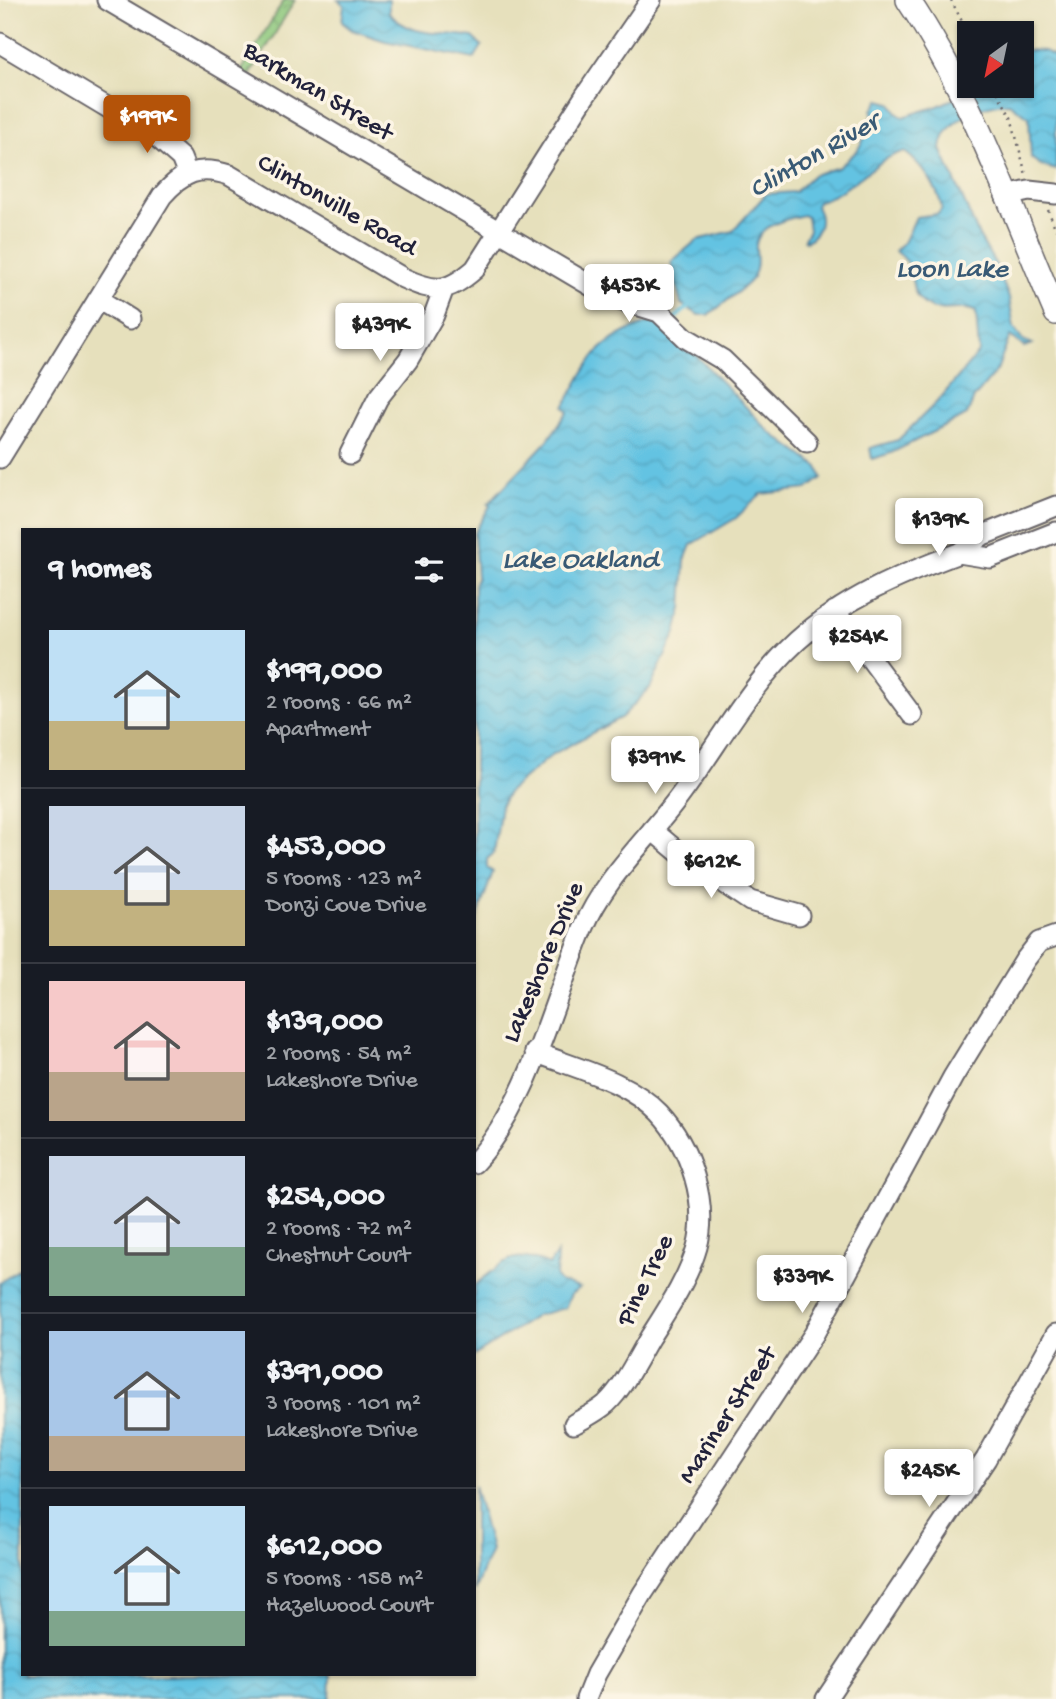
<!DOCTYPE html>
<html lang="en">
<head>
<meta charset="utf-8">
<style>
  body { margin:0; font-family:"Gochi Hand",sans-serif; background:#20242c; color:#f1f3f6; height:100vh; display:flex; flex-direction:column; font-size:26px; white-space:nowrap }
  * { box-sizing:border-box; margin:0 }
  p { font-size:23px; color:#9ea1a6 }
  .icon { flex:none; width:38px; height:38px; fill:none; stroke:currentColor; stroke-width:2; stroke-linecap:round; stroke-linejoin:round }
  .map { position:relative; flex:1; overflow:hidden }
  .sheet { position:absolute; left:21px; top:528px; width:455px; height:1148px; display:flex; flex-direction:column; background:#171b24; border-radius:0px; box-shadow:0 2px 5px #0004 }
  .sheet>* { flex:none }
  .needle { width:46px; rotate:213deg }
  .tools { position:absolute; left:957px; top:21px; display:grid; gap:14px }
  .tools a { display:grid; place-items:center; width:77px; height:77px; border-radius:0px; background:#171b24; box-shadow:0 2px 5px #0004; font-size:35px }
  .price { position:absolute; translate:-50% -60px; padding:0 16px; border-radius:7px; background:#fff; color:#222; font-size:23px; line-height:46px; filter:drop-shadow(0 2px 4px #0008) }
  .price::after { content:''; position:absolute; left:50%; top:42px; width:21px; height:16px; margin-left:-10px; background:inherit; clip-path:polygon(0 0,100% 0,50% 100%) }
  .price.selected { background:#b45309; color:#fff }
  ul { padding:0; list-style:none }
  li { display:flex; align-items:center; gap:21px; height:175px; padding:0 28px }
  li+li { border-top:2px solid #363941 }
  li span { display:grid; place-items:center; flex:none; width:196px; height:140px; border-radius:0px; color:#555 }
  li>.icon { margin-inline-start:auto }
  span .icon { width:84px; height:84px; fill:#fffc; stroke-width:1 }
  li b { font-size:30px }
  h2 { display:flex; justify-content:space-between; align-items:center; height:84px; padding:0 28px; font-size:30px }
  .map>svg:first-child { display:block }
</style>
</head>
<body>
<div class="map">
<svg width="1056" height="1699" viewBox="0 0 1056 1699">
  <defs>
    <pattern id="park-crowns" width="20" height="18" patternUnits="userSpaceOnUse" patternTransform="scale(1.75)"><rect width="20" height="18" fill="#8cc77c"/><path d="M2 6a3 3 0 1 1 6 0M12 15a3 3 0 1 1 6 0" fill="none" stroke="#72a167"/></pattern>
    <pattern id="water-waves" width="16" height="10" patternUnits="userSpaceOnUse" patternTransform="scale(1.75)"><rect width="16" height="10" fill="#64c3e2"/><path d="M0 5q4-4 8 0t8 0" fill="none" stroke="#56a7c3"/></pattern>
  </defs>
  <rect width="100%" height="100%" fill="#fcf5e5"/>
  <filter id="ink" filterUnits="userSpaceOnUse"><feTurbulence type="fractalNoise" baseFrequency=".0143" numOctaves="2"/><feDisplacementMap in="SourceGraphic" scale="14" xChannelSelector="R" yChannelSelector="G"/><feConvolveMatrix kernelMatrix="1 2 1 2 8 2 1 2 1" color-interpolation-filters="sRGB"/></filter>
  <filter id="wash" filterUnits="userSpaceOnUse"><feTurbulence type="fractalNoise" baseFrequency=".00686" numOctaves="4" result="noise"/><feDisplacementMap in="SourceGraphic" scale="28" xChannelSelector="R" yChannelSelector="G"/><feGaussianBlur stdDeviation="1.57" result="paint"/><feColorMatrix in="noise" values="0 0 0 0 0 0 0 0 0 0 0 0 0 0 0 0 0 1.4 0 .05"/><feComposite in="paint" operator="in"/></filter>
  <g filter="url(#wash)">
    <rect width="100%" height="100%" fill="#e6e0bc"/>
    <path fill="url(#park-crowns)" stroke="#57745c" stroke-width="2" d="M284,0h11l-47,79 -8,-6z"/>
    <path fill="url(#water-waves)" stroke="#43728e" stroke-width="2" d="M338,0h51v13c23,26 55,18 84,24l9,9 -8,13 -89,-18 -33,-11 -10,-8 2,-17z
      M1025,50l20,1 11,6v113l-14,-4 -11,-8 -2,-41 -20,-14c-25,1 -66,16 -68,46l38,87 18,31 12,31 5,30 9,12 9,4 -8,3 -14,-11 -13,34 -23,28 -7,17 -76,38 -19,6 -2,-11 28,-8 41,-40 40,-48 -3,-40c-16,-9 -38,5 -53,-9 -19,-17 -2,-36 -28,-52l10,-10 11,-24 22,-3 4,-6c-5,-22 -19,-42 -37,-56 -24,1 -57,43 -87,49l-2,5c8,15 4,26 -10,36l-2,-3 5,-9 -2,-13 -4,-2c-19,5 -49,11 -47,35 1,10 2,18 -3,27 -4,7 -36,32 -45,38h-9l-18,-11 -10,-42 26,-22 36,-9 33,-37 29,-2 18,-17 26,-8 18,-16 16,-28 -1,-13 7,-10 12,3 7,11 5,3 35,-11 42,-20h42v-33z
      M647,323h12l29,30 4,-2 78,81 48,35 4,11 -15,11 -46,5 -25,24 -45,27 -6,15 -3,48 -6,25 -26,55 -28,29 -69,37 -44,37 -8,14 -7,48 -7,6v9l6,4 -19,54v-341l3,-8 -3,-44 16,-27 -2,-2 60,-64 20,-29 -4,-4c27,-47 29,-64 83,-84z
      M557,1253l-1,24 4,5 20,6 -9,6 -6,14 -27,7 -64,41v-71c31,-21 35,-38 75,-20z
      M23,1266v409h308l-1,24h-330v-416z
      M474,1485l17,65 -17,41z"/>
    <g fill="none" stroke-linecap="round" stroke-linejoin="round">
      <path stroke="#64c3e2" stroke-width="4.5" d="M674,319l13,-11"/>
    </g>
  </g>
  <g filter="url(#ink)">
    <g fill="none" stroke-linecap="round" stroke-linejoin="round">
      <g stroke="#676468" stroke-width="23">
        <path id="minor" d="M107,0l503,297 49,15 27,26 37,22 84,82
          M0,43l157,94 24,21 6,15
          M1006,196l23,-5 27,3
          M98,299l32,20
          M350,454l28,-56 30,-38 26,-45 10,-27
          M0,458l162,-262c21,-24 37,-31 67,-21l174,103c33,15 44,15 72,-9l110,-173 66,-96
          M1056,506l-73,29 -24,18 31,5 66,-26
          M835,611l77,104
          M652,830l31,26 67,45 49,14
          M535,1052c42,17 92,28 124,61 31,33 50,90 38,134 -9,32 -30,63 -47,90 -13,22 -26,50 -44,67 -9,8 -22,14 -32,20
          M474,1163c53,-54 80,-164 109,-234 21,-50 61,-86 93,-128 40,-52 72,-115 121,-160 47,-43 103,-66 162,-88
          M586,1699l10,-25 47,-81 171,-259 139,-257 72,-117 14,-18 17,-6
          M826,1699l160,-240 70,-125"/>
      </g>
      <g stroke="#676468" stroke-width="26">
        <path id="major" d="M908,0c64,95 103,208 148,313"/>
      </g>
      <path stroke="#676468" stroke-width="2.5" stroke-dasharray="2 5" stroke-linecap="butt" d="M951,0l19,37
        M994,86l17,31 15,58
        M1048,210l8,20"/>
      <use href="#minor" stroke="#fff" stroke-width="19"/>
      <use href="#major" stroke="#fff" stroke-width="23"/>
    </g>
  </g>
  <g text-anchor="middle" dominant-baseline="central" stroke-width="7" stroke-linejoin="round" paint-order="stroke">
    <g font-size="26" fill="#22223b" stroke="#fcf5e5">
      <text transform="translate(317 93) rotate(31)">Barkman Street</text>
      <text transform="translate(336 207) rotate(30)">Clintonville Road</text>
      <text transform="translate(545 963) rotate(-67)">Lakeshore Drive</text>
      <text transform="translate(647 1281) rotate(-64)">Pine Tree</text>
      <text transform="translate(729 1416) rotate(-57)">Mariner Street</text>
    </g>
    <g font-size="28" font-style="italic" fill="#395a75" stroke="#fcf5e5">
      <text transform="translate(815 157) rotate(-30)">Clinton River</text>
      <text x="952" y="270">Loon Lake</text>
      <text x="580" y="561">Lake Oakland</text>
    </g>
  </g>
</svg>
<div class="tools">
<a><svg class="needle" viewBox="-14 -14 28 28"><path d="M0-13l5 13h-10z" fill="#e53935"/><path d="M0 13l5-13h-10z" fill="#9ea1a6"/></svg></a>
</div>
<b class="price selected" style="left:147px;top:155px">$199K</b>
<b class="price" style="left:629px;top:324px">$453K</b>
<b class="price" style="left:380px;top:363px">$439K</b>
<b class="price" style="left:939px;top:558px">$139K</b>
<b class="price" style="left:857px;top:675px">$254K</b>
<b class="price" style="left:655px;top:796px">$391K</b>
<b class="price" style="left:711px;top:900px">$612K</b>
<b class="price" style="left:802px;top:1315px">$339K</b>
<b class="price" style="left:929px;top:1509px">$245K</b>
<section class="sheet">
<h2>9 homes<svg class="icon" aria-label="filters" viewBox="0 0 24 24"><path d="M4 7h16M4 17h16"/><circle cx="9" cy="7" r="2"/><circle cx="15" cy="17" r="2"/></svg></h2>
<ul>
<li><span style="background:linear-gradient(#bfe0f5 65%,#c2b280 0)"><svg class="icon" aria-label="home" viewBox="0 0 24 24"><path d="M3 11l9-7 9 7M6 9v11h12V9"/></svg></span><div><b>$199,000</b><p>2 rooms · 66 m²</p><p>Apartment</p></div></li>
<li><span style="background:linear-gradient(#c9d6e8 60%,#c2b280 0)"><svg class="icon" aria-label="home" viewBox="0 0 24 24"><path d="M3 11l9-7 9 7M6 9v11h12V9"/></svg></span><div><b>$453,000</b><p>5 rooms · 123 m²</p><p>Donzi Cove Drive</p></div></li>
<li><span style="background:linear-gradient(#f6c9c9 65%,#b9a48a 0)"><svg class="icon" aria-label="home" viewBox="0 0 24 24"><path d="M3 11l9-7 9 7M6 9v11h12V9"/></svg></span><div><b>$139,000</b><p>2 rooms · 54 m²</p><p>Lakeshore Drive</p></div></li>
<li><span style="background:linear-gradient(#c9d6e8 65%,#7fa58c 0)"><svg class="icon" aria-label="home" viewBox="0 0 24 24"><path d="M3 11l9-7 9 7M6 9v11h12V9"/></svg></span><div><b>$254,000</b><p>2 rooms · 72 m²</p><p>Chestnut Court</p></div></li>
<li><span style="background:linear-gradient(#a9c7e8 75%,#b9a48a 0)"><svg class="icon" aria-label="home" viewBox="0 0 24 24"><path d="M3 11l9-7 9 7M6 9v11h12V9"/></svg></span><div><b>$391,000</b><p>3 rooms · 101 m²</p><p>Lakeshore Drive</p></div></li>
<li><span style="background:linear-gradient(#bfe0f5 75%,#7fa58c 0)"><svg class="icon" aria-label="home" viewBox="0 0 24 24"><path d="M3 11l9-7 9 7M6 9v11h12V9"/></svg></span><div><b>$612,000</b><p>5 rooms · 158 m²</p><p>Hazelwood Court</p></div></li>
</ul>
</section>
</div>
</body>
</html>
